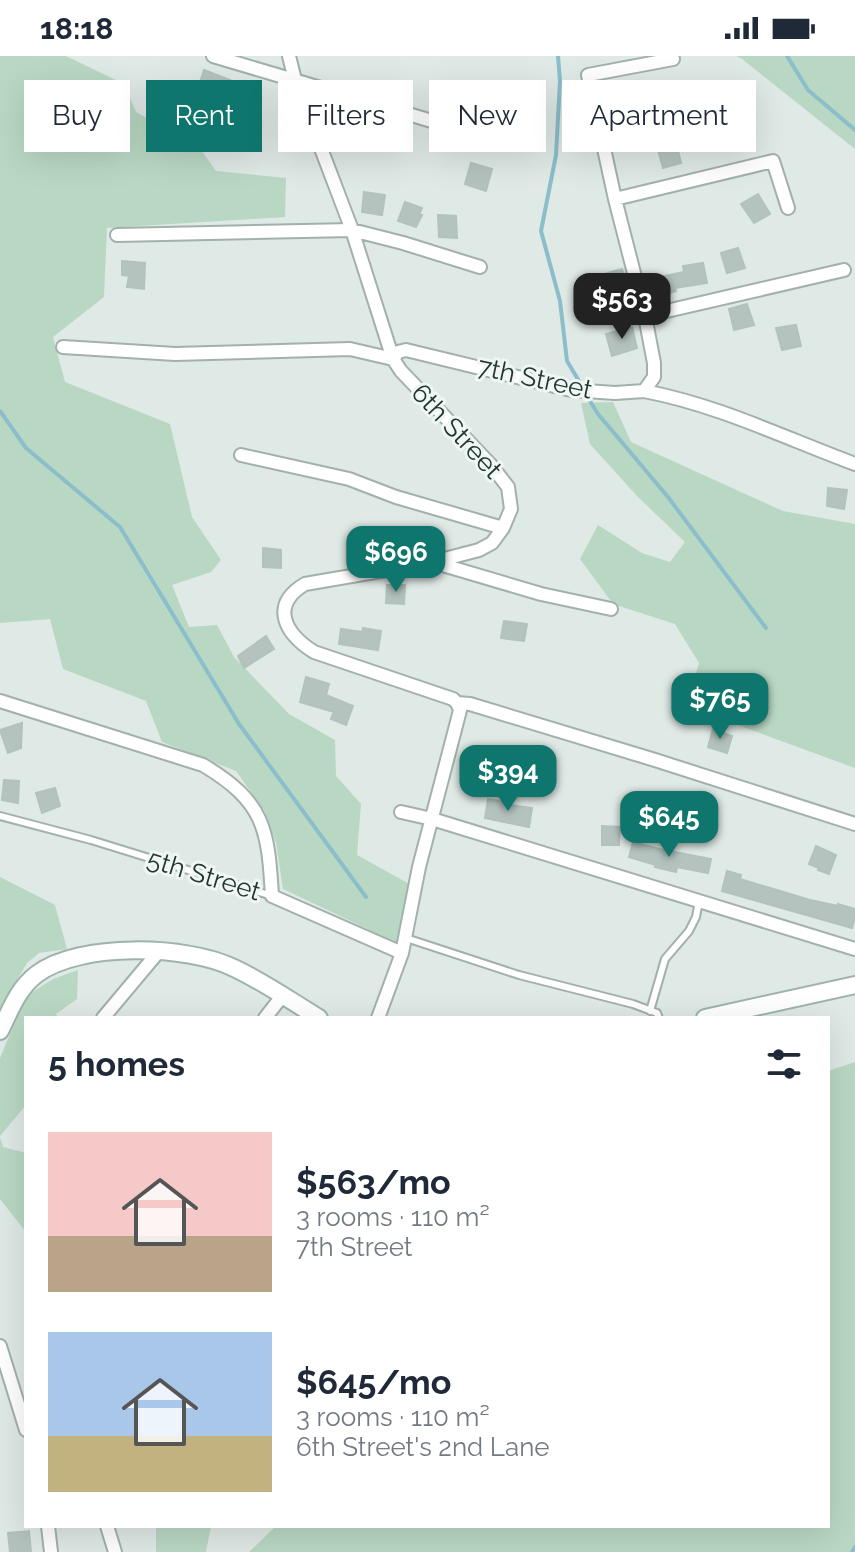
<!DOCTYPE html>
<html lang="en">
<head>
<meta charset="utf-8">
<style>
  body { margin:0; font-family:Raleway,sans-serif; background:#f2f2f3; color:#1f2937; height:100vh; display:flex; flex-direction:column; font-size:30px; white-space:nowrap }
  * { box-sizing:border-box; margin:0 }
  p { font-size:26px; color:#747a83 }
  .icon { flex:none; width:44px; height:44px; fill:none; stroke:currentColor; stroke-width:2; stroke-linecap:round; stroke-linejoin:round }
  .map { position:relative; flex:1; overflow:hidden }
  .details { position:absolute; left:24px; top:960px; width:806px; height:512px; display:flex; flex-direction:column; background:#fff; border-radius:0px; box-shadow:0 8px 32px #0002 }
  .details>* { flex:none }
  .banner { position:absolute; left:24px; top:24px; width:808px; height:72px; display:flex; gap:16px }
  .price { position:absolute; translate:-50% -68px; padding:0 18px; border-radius:16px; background:#0f766e; color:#fff; font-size:26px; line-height:52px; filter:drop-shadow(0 2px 4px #0008) }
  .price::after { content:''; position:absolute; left:50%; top:48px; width:24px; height:18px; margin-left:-12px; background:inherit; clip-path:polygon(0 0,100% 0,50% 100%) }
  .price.selected { background:#222; color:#fff }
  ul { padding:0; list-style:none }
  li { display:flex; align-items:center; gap:24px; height:200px; padding:0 24px }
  li span { display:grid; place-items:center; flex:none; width:224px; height:160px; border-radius:0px; color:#555 }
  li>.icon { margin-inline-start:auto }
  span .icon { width:96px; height:96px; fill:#fffc; stroke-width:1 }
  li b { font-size:34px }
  h2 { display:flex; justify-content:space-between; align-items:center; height:96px; padding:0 24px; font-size:34px }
  .tag { padding:0 28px; border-radius:0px; background:#fff; box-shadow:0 8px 32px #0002; font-size:28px; line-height:72px }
  .tag.selected { background:#0f766e; color:#fff }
  .status { display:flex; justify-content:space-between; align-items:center; height:56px; padding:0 40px; background:#fff; direction:ltr }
  .status svg { height:22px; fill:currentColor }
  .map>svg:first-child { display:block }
</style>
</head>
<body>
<div class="status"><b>18:18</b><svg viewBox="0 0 49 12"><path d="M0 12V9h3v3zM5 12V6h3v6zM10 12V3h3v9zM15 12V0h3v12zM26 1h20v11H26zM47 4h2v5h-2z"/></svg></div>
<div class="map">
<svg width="855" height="1496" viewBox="0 0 855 1496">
  <rect width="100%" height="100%" fill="#dfe9e5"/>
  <path fill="#b9d8c3" d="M0,0h66l58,28 12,28 63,35 17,24 70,7 -1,39 -178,11 -3,69 -51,40 12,45 105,42 22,93 29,43 -10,12 -39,13 17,42 28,-2 17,32 55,57 46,26 1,36 25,28 -4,51 56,31 -16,57 -114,-54 -7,-46 -11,-31 -29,-41 -74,-29 -16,-41 -83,-32 -13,-50 -50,4z
    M736,0h119v93l-113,-90z
    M613,346l18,40 152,69 72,13v244l-169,-62 13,-43 -24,-39 -62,-20 -33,-45 18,-34 44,28 28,9 15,-20 -48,-46 -47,-52 -9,-41z
    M0,821l55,28 12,44 -28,4 -12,10 -27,46z
    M78,914l-1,29 -21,15 2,4h-32v87l-26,31v-78l26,-62 27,-17z
    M855,1006v490h-606l27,-26h552v-455z
    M0,1081l3,10 23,6v79l-26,-33z
    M156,1470h55l-5,26h-50z"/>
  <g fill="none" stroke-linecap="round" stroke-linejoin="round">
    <path stroke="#8bbeca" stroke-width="4" d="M558,0l2,25 -4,74 -15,76 19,70 7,60 12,20
      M787,0l21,34 47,40
      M590,345l8,13 70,83 98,131
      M0,355l26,37 94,79 119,197 127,173
      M852,1496l3,-5"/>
  </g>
  <path fill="#b5c3be" stroke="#b2c2bc" stroke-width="2" d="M204,14l26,10 -8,24 -26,-10z
    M478,39h25v27l-24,-1z
    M337,67l16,7 -6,21 -16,-7z
    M676,86l5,21 -18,5 -6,-22z
    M471,107l21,6 -6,22 -21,-7z
    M364,136l21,3 -3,20 -20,-3z
    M758,138l12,20 -16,9 -13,-19z
    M405,146l17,6 -3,7h3l-6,12 -18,-6z
    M438,159l18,1 1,22 -18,-1z
    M738,192l7,20 -18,5 -6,-20z
    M122,205l23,2 -1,26 -17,-2 2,-11 -7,-1z
    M703,207l4,20 -32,5 1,3 -17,5 -4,-18 29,-6 -1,-6z
    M622,213l6,18 -32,9 -2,-19z
    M747,248l7,21 -20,5 -5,-21z
    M796,269l5,21 -19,4 -6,-22z
    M632,271l5,21 -25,8 -6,-22z
    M828,432l19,2 -3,19 -17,-3z
    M263,492l18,2v18l-18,-1z
    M387,529h18l-1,19 -18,-1z
    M504,565l23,3 -3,17 -23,-3z
    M363,572l18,3 -3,19 -39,-6 2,-15 21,3z
    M266,580l8,13 -30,19 -6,-12z
    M306,621l23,7 -3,11 27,11 -7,19 -15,-6 3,-7 -34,-10z
    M22,667l-1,25 -13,5 -8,-23z
    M713,673l19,7 -5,17 -19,-6z
    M4,724l15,1 -1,22 -16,-3z
    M55,732l5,18 -18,7 -6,-20z
    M488,743l16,3 -1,2 29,4 -3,19 -44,-9z
    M602,770l18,1 -1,18h-17z
    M633,786l26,7 52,10 -3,14 -31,-6 -1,5 -21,-5 1,-2 -27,-8z
    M816,790l20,9 -7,19 -11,-4 1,-2 -10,-4z
    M727,815l14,4 -1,4 70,21 28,6v-2l17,5v8l-3,11 -130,-37z
    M29,1475l2,21h-21l-2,-19z"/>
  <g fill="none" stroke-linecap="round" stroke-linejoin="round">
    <g stroke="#a3b0ac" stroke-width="10">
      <path id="lane" d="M0,760l91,24 181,56
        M406,882l113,37 114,29 24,9 2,5
        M650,955l15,-52 24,-28 7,-14 3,-16"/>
    </g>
    <g stroke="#a3b0ac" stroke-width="16">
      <path id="street" d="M213,0l286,85
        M289,0l6,24 57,150 41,129 8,12 89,93 18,23 3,22 -8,19 -11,15 -13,7 -46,12 -128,22c-35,21 -21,49 9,68l139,47 4,4 13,1 185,56 200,64
        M615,143l158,-38 15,47
        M117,179l235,-5 51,13 77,24
        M645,260l199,-46
        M63,291l112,7 175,-5 43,10
        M393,303l5,-7 8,-2 165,40 44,3 29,-2 10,-14v-14l-9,-47 -30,-117 -27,-124 85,-16
        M644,335c74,14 141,47 211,73
        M241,399l108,24 47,18 107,31
        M436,507l105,31 70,15
        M0,645l203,64c62,37 65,64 69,131l130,57
        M401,756l31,7 423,130
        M103,962l57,-68
        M265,962l18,-23
        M378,962l24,-65 17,-86 39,-149 2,-8 -3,-7
        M0,1290l26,84
        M48,1470l3,26
        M107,1470l8,26"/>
    </g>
    <g stroke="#9fb3ad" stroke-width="20">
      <path id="secondary" d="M705,962l150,-33
        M0,975c10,-20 18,-43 37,-57 43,-32 150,-29 197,-6 30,14 57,33 85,50"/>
    </g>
    <use href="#lane" stroke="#fff" stroke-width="6"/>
    <use href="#street" stroke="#fff" stroke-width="12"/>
    <use href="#secondary" stroke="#fff" stroke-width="16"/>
  </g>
  <g text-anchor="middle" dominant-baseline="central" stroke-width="6" stroke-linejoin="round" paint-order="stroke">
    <g font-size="26" fill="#223732" stroke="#eff6f3">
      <text transform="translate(535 322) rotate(12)">7th Street</text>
      <text transform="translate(457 375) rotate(47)">6th Street</text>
      <text transform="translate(204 819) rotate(17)">5th Street</text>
    </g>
  </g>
</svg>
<b class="price selected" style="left:622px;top:285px">$563</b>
<b class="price" style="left:396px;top:538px">$696</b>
<b class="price" style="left:720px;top:685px">$765</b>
<b class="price" style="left:508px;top:757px">$394</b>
<b class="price" style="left:669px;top:803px">$645</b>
<div class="banner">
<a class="tag">Buy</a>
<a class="tag selected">Rent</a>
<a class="tag">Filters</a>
<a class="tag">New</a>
<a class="tag">Apartment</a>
</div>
<section class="details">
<h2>5 homes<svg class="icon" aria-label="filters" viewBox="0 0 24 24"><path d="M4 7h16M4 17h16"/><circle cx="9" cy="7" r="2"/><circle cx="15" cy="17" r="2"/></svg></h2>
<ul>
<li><span style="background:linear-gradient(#f6c9c9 65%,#b9a48a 0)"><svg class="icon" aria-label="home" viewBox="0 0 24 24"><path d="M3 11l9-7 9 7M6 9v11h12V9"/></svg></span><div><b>$563/mo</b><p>3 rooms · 110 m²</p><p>7th Street</p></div></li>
<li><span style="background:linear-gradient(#a9c7e8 65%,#c2b280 0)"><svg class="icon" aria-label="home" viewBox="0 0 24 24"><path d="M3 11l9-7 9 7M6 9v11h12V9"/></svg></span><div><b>$645/mo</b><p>3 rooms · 110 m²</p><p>6th Street's 2nd Lane</p></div></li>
</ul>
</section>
</div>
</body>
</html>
